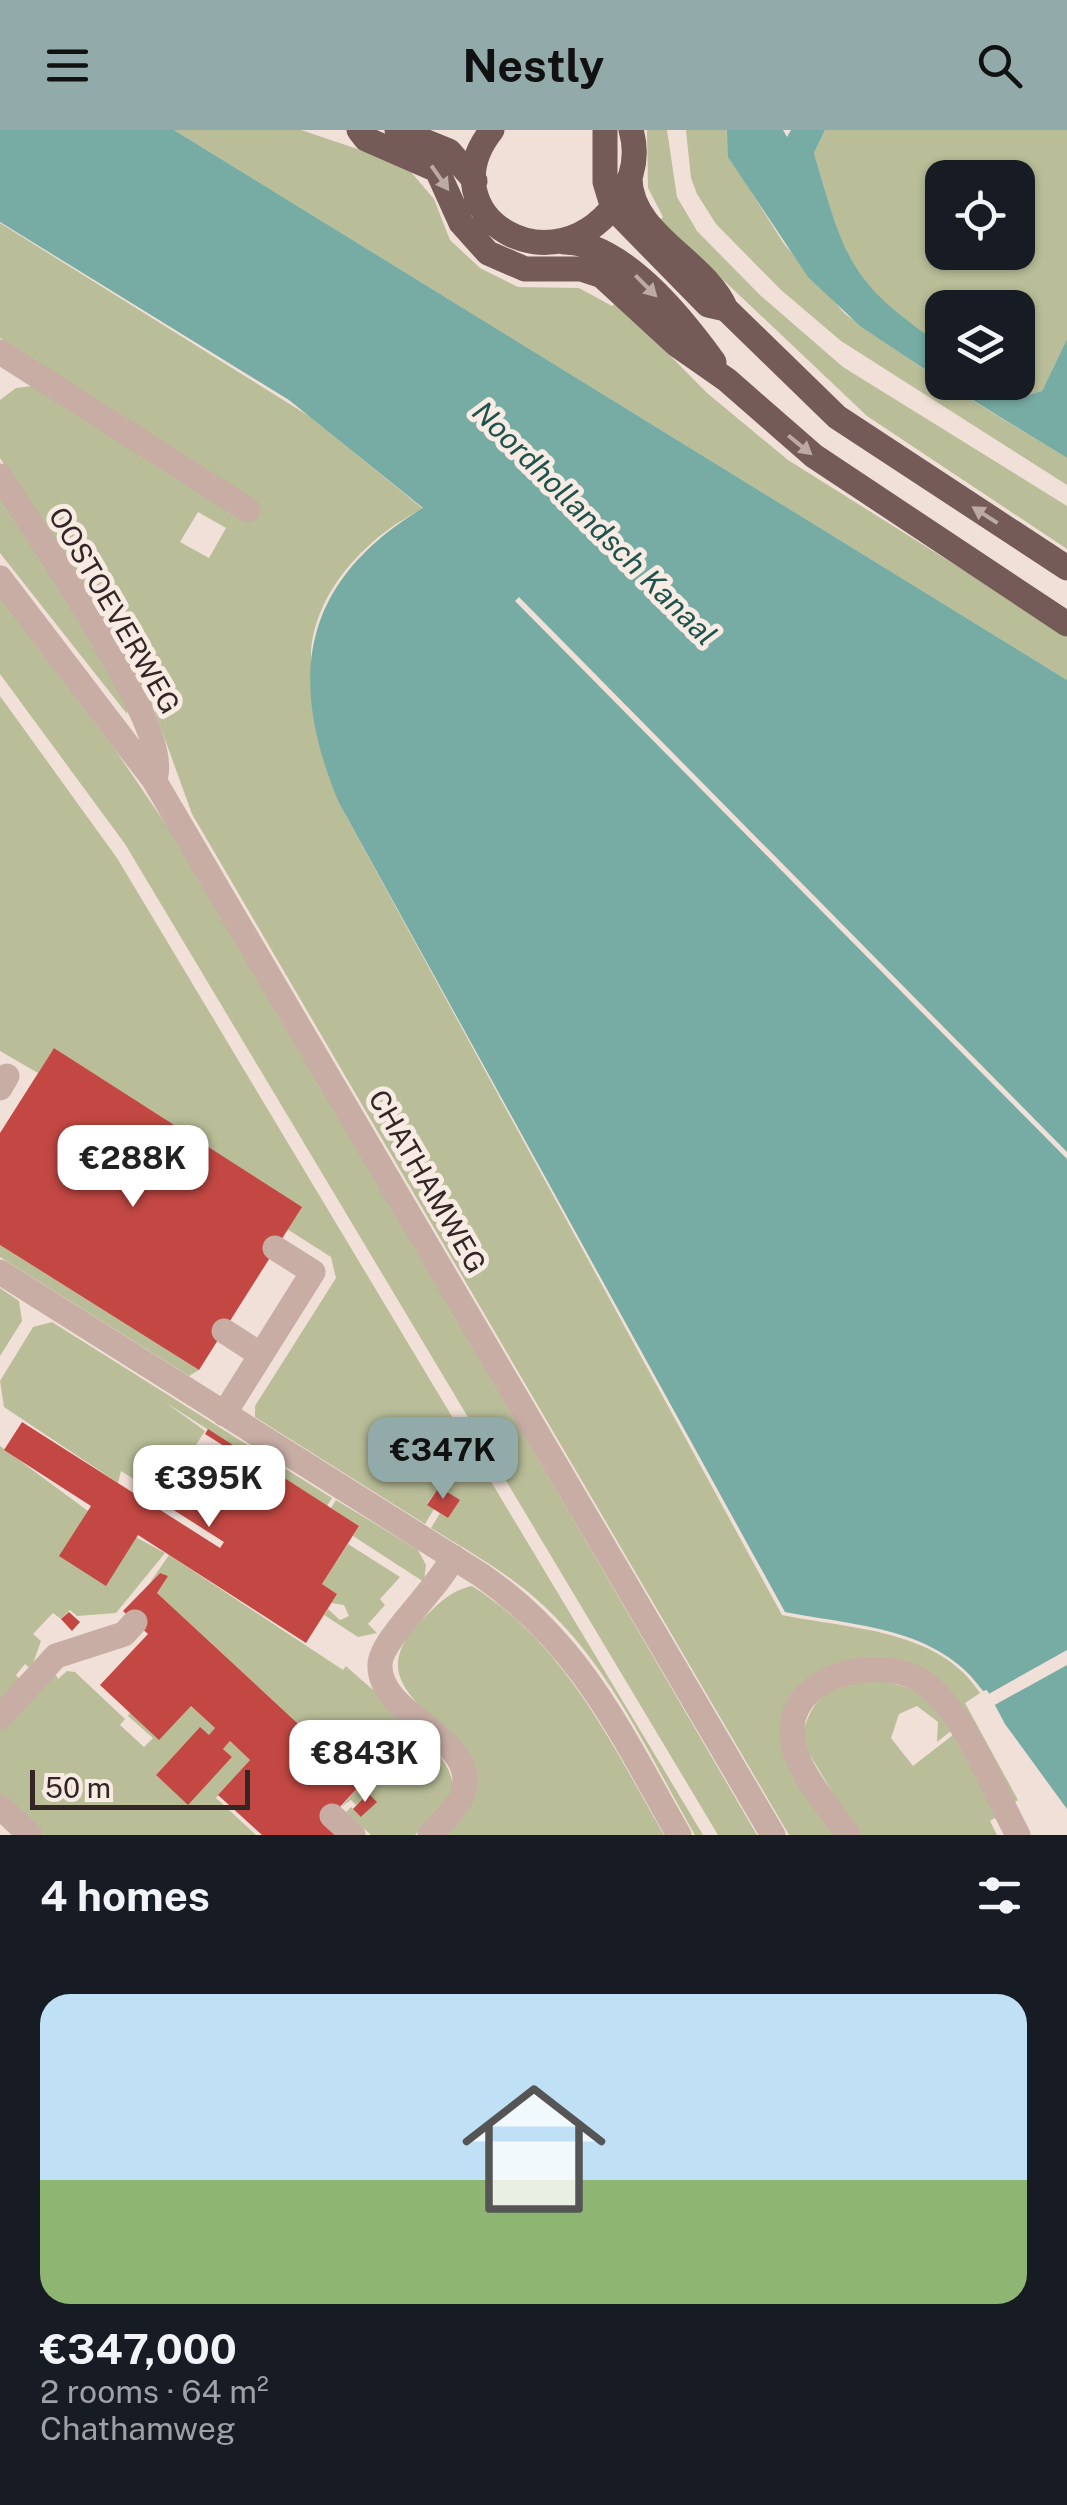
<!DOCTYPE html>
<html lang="en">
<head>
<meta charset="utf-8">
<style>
  body { margin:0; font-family:"Public Sans",sans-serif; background:#20242c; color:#f1f3f6; height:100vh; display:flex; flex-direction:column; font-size:38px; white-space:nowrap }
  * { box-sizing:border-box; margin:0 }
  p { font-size:32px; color:#9ea1a6 }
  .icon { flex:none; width:55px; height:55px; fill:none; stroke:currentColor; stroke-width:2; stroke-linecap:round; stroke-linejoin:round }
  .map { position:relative; height:1705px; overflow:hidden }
  .drawer { display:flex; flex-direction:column; background:#171b24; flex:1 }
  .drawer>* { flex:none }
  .tools { position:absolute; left:925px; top:30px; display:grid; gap:20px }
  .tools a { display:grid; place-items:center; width:110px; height:110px; border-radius:20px; background:#171b24; box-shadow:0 2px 8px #0004; font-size:50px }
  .scale { position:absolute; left:30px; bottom:25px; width:220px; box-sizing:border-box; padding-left:10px; border:5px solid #332726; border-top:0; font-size:28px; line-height:35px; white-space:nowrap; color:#332726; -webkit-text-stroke:8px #f8ebe4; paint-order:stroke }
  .price { position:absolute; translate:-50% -85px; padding:0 22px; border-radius:20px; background:#fff; color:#222; font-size:32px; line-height:65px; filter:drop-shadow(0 2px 5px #0008) }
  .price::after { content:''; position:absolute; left:50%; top:60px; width:30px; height:22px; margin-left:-15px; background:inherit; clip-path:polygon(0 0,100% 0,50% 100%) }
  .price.selected { background:#92abaa; color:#111 }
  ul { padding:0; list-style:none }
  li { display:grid; align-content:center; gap:20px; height:530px; padding:0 40px }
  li+li { border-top:2px solid #363941 }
  li span { display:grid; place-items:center; height:310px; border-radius:30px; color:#555 }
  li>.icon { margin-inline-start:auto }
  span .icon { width:180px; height:180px; fill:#fffc; stroke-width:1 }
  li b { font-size:42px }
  h2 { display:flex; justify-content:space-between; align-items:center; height:120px; padding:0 40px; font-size:42px }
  header { display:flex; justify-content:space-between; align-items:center; height:130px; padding:0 40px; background:#92abaa; color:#111; font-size:45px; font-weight:700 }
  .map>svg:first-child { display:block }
</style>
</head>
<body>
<header><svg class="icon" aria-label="menu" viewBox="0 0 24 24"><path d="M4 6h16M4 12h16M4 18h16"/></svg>Nestly<svg class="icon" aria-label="search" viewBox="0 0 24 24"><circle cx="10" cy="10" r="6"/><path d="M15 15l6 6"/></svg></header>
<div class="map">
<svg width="1067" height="1705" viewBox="0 0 1067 1705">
  <rect width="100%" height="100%" fill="#f0e0d8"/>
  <path fill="#b9be98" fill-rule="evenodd" d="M174,0h127l104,35 29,34 16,41 30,28 38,19 61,1 33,18 5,-4 90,91 81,67 279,175v45z
    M647,0h20l10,67 20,34 63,64 83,72 224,139v43l-200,-133 -207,-196 3,-3 -15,-29z
    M686,0h41l25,63 32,51 61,70 97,68 125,76v27l-226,-144 -60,-51 -65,-66 -19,-30 -6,-16z
    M825,0h242v209l-25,52 -20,6 -22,-14 18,-1v-74h-76v37c-95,-63 -97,-87 -128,-192zM942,48h76v74h-76z
    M0,93l312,195 111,91c-54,25 -111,84 -112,148 0,36 21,107 28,146l443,812c68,14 157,14 198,78l-15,10 53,97 -7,4 -97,-138 -123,35 46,134h-48l-597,-1021 -38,-105 -154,-251v-58l16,-12 16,-2 226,118 -258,-166zM198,382l28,16 -17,30 -29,-16z
    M0,363l127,204v17l-127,-161z
    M0,467l114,151 72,106 571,981h-39l-593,-991 -125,-170z
    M0,566l117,162 586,977h-8c-45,-78 -84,-167 -151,-229 -33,-31 -74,-54 -113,-78l9,-15 8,5 11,-18 -20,-13 -12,17 7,5 -9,15 -170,-107v-11l81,-128 -5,-21 -44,-28 14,-22 -247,-159 -16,25 -38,-22z
    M0,1115l199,125 -10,6 -189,-119z
    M0,1158l19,13 3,20 -22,35z
    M52,1192l280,176 -5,8 -162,-104 40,29 -43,66 -41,-26 -3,12 -114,-76 -4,-26 33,-54z
    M0,1316l88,65 77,42 -49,60 -39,3 -7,-6 -9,9 -8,-6 -20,21 8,7 -10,28 -6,-5 -9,11 5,6 -21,23z
    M336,1370l82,50 8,15 -2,17 -71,-46 6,-10 -28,-18z
    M348,1414l52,33 -20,22 5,6 -17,19 9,9 -19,4 -34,-22 4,-6 12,11 9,-4 -5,-11 -13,-2 6,-9 -15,-10z
    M169,1425l174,115 3,-4c24,23 111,88 106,120 -3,19 -25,36 -37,49h-44l-25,-23 5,-5 11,10 14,-15 -9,-8 -11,11 -5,-5 -10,7 21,-24 -205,-190 10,-17 -7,-3 -11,11z
    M472,1456c93,58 139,157 192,249h-219c10,-13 27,-28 30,-44 2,-11 -3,-19 -8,-29 -23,-51 -106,-75 -50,-137 17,-17 31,-34 55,-39z
    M67,1541l8,1 50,47 -5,6 24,22 9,-9 -25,-22 2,-3 61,-7 24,22 -6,7 -10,-7 -43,47 32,29 44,-47 -9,-8 7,-8 20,19 -34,38 40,37h-213l-43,-40v-66l48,-50 8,-4 2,4z
    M873,1548l47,13 31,40 -14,11 1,-20 -21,-16 -18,8 -8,24 22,28 40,-31 45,81 -8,5 7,14h-139l-57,-95c13,-49 25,-48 72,-62z"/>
  <path fill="#77aca4" d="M0,0h174l893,550v1129l-62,-85 -18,-34 -4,1c-45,-64 -127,-65 -198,-79l-446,-809c-53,-127 -37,-222 84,-295l-134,-108 -289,-178z
    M727,0h56l4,7 4,-7h34l-11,23c31,105 34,129 128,192v36l-82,-55 -52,-49 -80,-120z
    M1067,209v119l-122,-75h55l22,14 20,-6z"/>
  <path fill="#f0e0d8" d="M519,467l548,555v7l-552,-558z
    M1067,1520v15l-76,42 -6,-11z"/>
  <path fill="#c34843" d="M54,918l248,159 -103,163 -199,-125v-112z
    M22,1292l198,126 4,-6 -63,-40 3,-4 19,12 41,-64 -19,-12 3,-5 151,97 -37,58 15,10 -31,49 -168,-108 -32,51 -47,-30 32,-50 -87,-56z
    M439,1357l21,13 -12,18 -21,-13z
    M160,1443l8,3 -11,17 205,190 -38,41 12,11h-74l-44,-40 32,-35 -20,-19 -7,8 9,8 -44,48 -32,-30 44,-48 9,8 6,-7 -24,-22 -32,34 -59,-55 48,-51 -25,-23z
    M69,1482l11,10 -8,9 -11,-12z
    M368,1663l9,9 -16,15 -8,-8z"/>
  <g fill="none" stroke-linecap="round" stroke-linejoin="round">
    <path stroke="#c7ada4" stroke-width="25" d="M0,222l248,158
      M0,346c30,48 179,260 154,304
      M0,448l154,202 619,1055
      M0,958l7,-12
      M0,1142l481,303c101,70 139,157 198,260
      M224,1201l37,24
      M224,1284l89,-142 -38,-24
      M0,1587l56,-61 68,-22 11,-12
      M0,1677l30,28
      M332,1686l21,19
      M430,1705c10,-11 23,-22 30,-35 30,-61 -83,-81 -80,-136 1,-25 59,-76 73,-107
      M848,1705c-19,-29 -59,-71 -56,-107 3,-58 97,-74 135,-43 39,31 67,106 91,150"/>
    <path stroke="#755b57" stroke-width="25" d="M359,0l7,9 71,31 24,53 27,30 37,16h56l21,7 75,69 50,35 87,76 253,168
      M397,0l52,21 26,30
      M492,0c-67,84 63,167 129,66 13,-21 17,-42 10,-66
      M605,0v52l8,26 95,97 18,4
      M630,49c1,56 76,82 96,130l111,108 230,151
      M564,112c58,0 118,76 150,120"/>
  </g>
  <defs><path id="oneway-solid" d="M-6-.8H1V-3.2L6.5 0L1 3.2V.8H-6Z" transform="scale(2.5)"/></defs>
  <g fill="#bdaaa5">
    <use href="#oneway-solid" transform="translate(440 48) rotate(55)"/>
    <use href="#oneway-solid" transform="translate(646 156) rotate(45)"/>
    <use href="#oneway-solid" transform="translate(800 315) rotate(39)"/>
    <use href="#oneway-solid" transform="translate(985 385) rotate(-147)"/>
  </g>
  <g text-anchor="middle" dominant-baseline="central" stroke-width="10" stroke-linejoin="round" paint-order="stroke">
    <g font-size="28" fill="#332726" stroke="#f8ebe4">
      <text transform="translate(115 480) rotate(60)">OOSTOEVERWEG</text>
      <text transform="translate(428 1051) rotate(60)">CHATHAMWEG</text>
    </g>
    <g font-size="30" font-style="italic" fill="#1d534c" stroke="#f8ebe4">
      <text transform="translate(595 393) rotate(45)">Noordhollandsch Kanaal</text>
    </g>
  </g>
</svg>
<div class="tools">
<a><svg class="icon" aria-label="locate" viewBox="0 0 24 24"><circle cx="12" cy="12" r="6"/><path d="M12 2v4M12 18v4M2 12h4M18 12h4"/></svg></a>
<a><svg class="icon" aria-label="layers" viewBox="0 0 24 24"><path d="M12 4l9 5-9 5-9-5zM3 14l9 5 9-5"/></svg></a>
</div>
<div class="scale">50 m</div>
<b class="price" style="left:133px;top:1080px">€288K</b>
<b class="price selected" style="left:443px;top:1372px">€347K</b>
<b class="price" style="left:209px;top:1400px">€395K</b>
<b class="price" style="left:365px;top:1675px">€843K</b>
</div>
<section class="drawer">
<h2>4 homes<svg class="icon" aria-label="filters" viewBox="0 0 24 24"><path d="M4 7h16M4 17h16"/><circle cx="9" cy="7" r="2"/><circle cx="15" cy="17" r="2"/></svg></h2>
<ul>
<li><span style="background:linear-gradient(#bfe0f5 60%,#8fb573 0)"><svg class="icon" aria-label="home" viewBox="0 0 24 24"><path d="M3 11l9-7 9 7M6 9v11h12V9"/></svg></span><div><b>€347,000</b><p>2 rooms · 64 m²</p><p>Chathamweg</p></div></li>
</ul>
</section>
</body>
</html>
